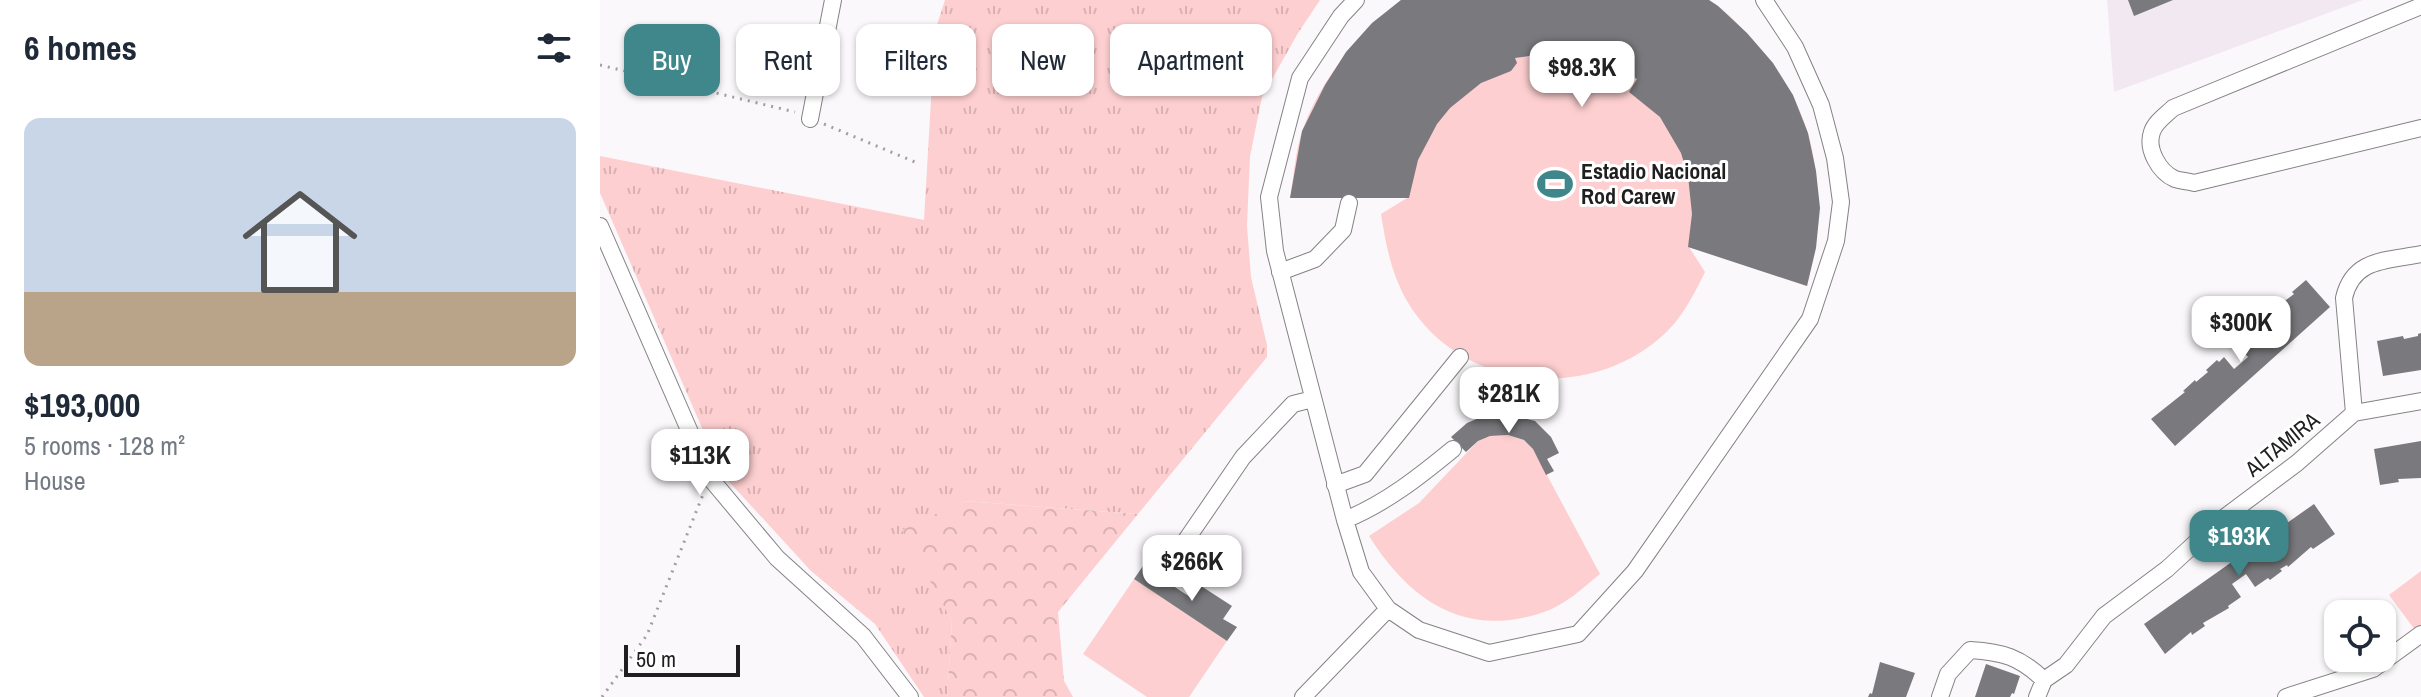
<!DOCTYPE html>
<html lang="en">
<head>
<meta charset="utf-8">
<style>
  body { margin:0; font-family:"Archivo Narrow",sans-serif; background:#f2f2f3; color:#1f2937; height:100vh; display:flex; flex-direction:column; font-size:30px; white-space:nowrap }
  * { box-sizing:border-box; margin:0 }
  p { font-size:26px; color:#747a83 }
  .icon { flex:none; width:44px; height:44px; fill:none; stroke:currentColor; stroke-width:2; stroke-linecap:round; stroke-linejoin:round }
  .map { position:relative; flex:1; overflow:hidden }
  .sheet { display:flex; flex-direction:column; background:#fff; width:600px }
  .sheet>* { flex:none }
  .hud { position:absolute; left:24px; top:24px; width:760px; height:72px; display:flex; gap:16px }
  .controls { position:absolute; left:1724px; top:600px; display:grid; gap:16px }
  .controls a { display:grid; place-items:center; width:72px; height:72px; border-radius:16px; background:#fff; box-shadow:0 2px 6px #0004; font-size:40px }
  .scale { position:absolute; left:24px; bottom:20px; width:116px; box-sizing:border-box; padding-left:8px; border:4px solid #201f20; border-top:0; font-size:22px; line-height:28px; white-space:nowrap; color:#201f20; -webkit-text-stroke:6px #fff; paint-order:stroke }
  .price { position:absolute; translate:-50% -68px; padding:0 18px; border-radius:16px; background:#fff; color:#222; font-size:26px; line-height:52px; filter:drop-shadow(0 2px 4px #0008) }
  .price::after { content:''; position:absolute; left:50%; top:48px; width:24px; height:18px; margin-left:-12px; background:inherit; clip-path:polygon(0 0,100% 0,50% 100%) }
  .price.selected { background:#3f878b; color:#fff }
  ul { padding:0; list-style:none }
  li { display:grid; align-content:center; gap:16px; height:424px; padding:0 24px }
  li span { display:grid; place-items:center; height:248px; border-radius:16px; color:#555 }
  li>.icon { margin-inline-start:auto }
  span .icon { width:144px; height:144px; fill:#fffc; stroke-width:1 }
  li b { font-size:34px }
  h2 { display:flex; justify-content:space-between; align-items:center; height:96px; padding:0 24px; font-size:34px }
  .tag { padding:0 28px; border-radius:16px; background:#fff; box-shadow:0 2px 6px #0004; font-size:28px; line-height:72px }
  .tag.selected { background:#3f878b; color:#fff }
  main { display:flex; flex:1; min-height:0 }
  .map>svg:first-child { display:block }
</style>
</head>
<body>
<main>
<section class="sheet">
<h2>6 homes<svg class="icon" aria-label="filters" viewBox="0 0 24 24"><path d="M4 7h16M4 17h16"/><circle cx="9" cy="7" r="2"/><circle cx="15" cy="17" r="2"/></svg></h2>
<ul>
<li><span style="background:linear-gradient(#c9d6e8 70%,#b9a48a 0)"><svg class="icon" aria-label="home" viewBox="0 0 24 24"><path d="M3 11l9-7 9 7M6 9v11h12V9"/></svg></span><div><b>$193,000</b><p>5 rooms · 128 m²</p><p>House</p></div></li>
</ul>
</section>
<div class="map">
<svg width="1821" height="697" viewBox="0 0 1821 697">
  <defs>
    <pattern id="grass-tufts" width="24" height="20" patternUnits="userSpaceOnUse" patternTransform="scale(2)"><rect width="24" height="20" fill="#fdcfd0"/><path d="M3 7l-1-3M5 7V3M7 7l1-3M15 17l-1-3M17 17v-4M19 17l1-3" fill="none" stroke="#d9b1b2"/></pattern>
    <pattern id="forest-crowns" width="20" height="18" patternUnits="userSpaceOnUse" patternTransform="scale(2)"><rect width="20" height="18" fill="#fdcfd0"/><path d="M2 6a3 3 0 1 1 6 0M12 15a3 3 0 1 1 6 0" fill="none" stroke="#d9b1b2"/></pattern>
  </defs>
  <rect width="100%" height="100%" fill="#fbf8fb"/>
  <path fill="#f2e8f2" d="M1507,0h256l-249,92z"/>
  <path fill="url(#grass-tufts)" d="M345,0h375l-22,33 -36,64 -12,59 -3,70 4,51 16,68v12l-129,157 -174,-13 -61,29 49,91 -5,76h-23l-49,-73 -64,-53 -89,-97 -122,-281v-37l324,64 11,-189z"/>
  <path fill="url(#forest-crowns)" d="M363,501l175,13 -80,98 6,69 9,16h-126l5,-76 -50,-91z"/>
  <path fill="#fdcfd0" d="M801,0h308c23,14 40,36 56,57 9,13 21,26 29,41 30,61 28,123 13,188l-118,-39 16,25c-12,24 -23,47 -44,65 -75,66 -202,53 -254,-36 -16,-28 -21,-56 -26,-87l26,-16h-117c4,-22 5,-48 13,-69 19,-52 55,-94 98,-129z
    M908,435l16,5 9,9 67,125c-17,14 -35,31 -56,38 -79,27 -134,-11 -175,-76l50,-33 59,-62 12,-5z
    M1821,571v54l-6,5 -26,-35z
    M534,579l93,62 -38,56h-42l-64,-43z"/>
  <path fill="#7a797d" d="M801,0h308l9,6 29,27 26,30 20,32 15,38 8,38 4,37 -4,40 -9,38 -119,-39 4,-33 -4,-38 -7,-23 -21,-36 -31,-25 8,-13 -29,-15 -29,-9 -30,-2 -34,5 2,5 -6,8 -30,12 -31,25 -13,16 -19,36 -9,38h-119l12,-67 23,-46 21,-33 26,-29z
    M1528,0h45l-39,16z
    M1706,280l24,27 -155,139 -24,-27 34,-27 -2,-1 12,-11 1,2 12,-10 -2,-2 11,-10 2,2 5,-5 10,12 14,-12 -11,-12 12,-10 -2,-3 11,-9 2,2 12,-11 -2,-2 24,-18 -2,-2z
    M1821,333v37l-38,6 -6,-35 26,-5 1,3 14,-3v-2z
    M886,415h25l24,6 16,16 8,16 -12,6 7,12 -8,4 -13,-26 -9,-9 -16,-5 -18,1 -12,5 -12,11 -15,-15 16,-14z
    M1821,441v37l-23,1 1,3 -19,3 -6,-36z
    M1714,504l21,30 -22,15 -2,-2 -23,20 -1,-2 -7,4 2,2 -12,9 -2,-2 -13,9 -9,-13 -14,10 9,13 -13,9 1,2 -26,15 2,3 -13,9 -1,-3 -26,22 -21,-30z
    M543,566l47,31 8,-13 34,22 -9,13 14,8 -10,14 -93,-62z
    M1280,662l35,11 -9,24h-38l2,-4 2,1z
    M1386,664l34,12 -6,18 -2,-1 -2,4h-35z"/>
  <g fill="none" stroke-linecap="round" stroke-linejoin="round">
    <g stroke="#858285" stroke-width="18">
      <path id="minor" d="M756,0l-15,16 -41,62 -31,119 6,54 70,269 16,52 27,37 31,21 70,23 89,-19 57,-63 175,-252 26,-78 5,-39 -6,-44 -14,-53 -26,-58 -31,-47
        M1821,6l-248,102c-7,7 -18,14 -21,24 -6,17 7,40 23,47 6,2 13,2 19,4l227,-55
        M210,119l23,-119
        M0,226l110,252 67,80 86,78 47,61
        M680,272l35,-13 28,-29 6,-27
        M1754,413l67,-12
        M735,485l30,-11 95,-117
        M745,520c41,-17 74,-43 108,-71
        M571,562l72,-105 50,-53 20,-5
        M703,697l85,-88
        M1340,697l8,-23 22,-24c33,2 50,7 74,30
        M1437,697l7,-17 22,-15 38,-49 63,-47 50,-46 80,-60 57,-50 -10,-115c9,-40 43,-37 77,-44
        M1686,697l87,-28 48,-35"/>
    </g>
    <path stroke="#a19ea1" stroke-width="3" stroke-dasharray="2 6" stroke-linecap="butt" d="M0,65l195,47
      M224,124l91,38
      M2,697l45,-62 57,-143"/>
    <use href="#minor" stroke="#fff" stroke-width="16"/>
  </g>
  <defs>
    <g id="stadium-bare" transform="scale(2.76)"><path d="M0-5a6.5 5 0 1 0 0 10a6.5 5 0 1 0 0-10ZM-3.5-1.8h7v3.6h-7Z" fill="#3f878b" stroke="#fff" stroke-width="2.5" paint-order="stroke"/></g>
  </defs>
  <g fill-rule="evenodd">
    <use href="#stadium-bare" x="955" y="184"/>
  </g>
  <g text-anchor="middle" dominant-baseline="central" stroke-width="6" stroke-linejoin="round" paint-order="stroke">
    <g font-size="22" font-weight="bold" fill="#201f20" stroke="#fff" text-anchor="start">
      <text x="981" y="171">Estadio Nacional<tspan x="981" dy="25">Rod Carew</tspan></text>
    </g>
    <g font-size="22" fill="#201f20" stroke="#fff">
      <text transform="translate(1682 444) rotate(-39)">ALTAMIRA</text>
    </g>
  </g>
</svg>
<div class="controls">
<a><svg class="icon" aria-label="locate" viewBox="0 0 24 24"><circle cx="12" cy="12" r="6"/><path d="M12 2v4M12 18v4M2 12h4M18 12h4"/></svg></a>
</div>
<div class="scale">50 m</div>
<b class="price" style="left:982px;top:109px">$98.3K</b>
<b class="price" style="left:1641px;top:364px">$300K</b>
<b class="price" style="left:909px;top:435px">$281K</b>
<b class="price" style="left:100px;top:497px">$113K</b>
<b class="price selected" style="left:1639px;top:578px">$193K</b>
<b class="price" style="left:592px;top:603px">$266K</b>
<div class="hud">
<a class="tag selected">Buy</a>
<a class="tag">Rent</a>
<a class="tag">Filters</a>
<a class="tag">New</a>
<a class="tag">Apartment</a>
</div>
</div>
</main>
</body>
</html>
